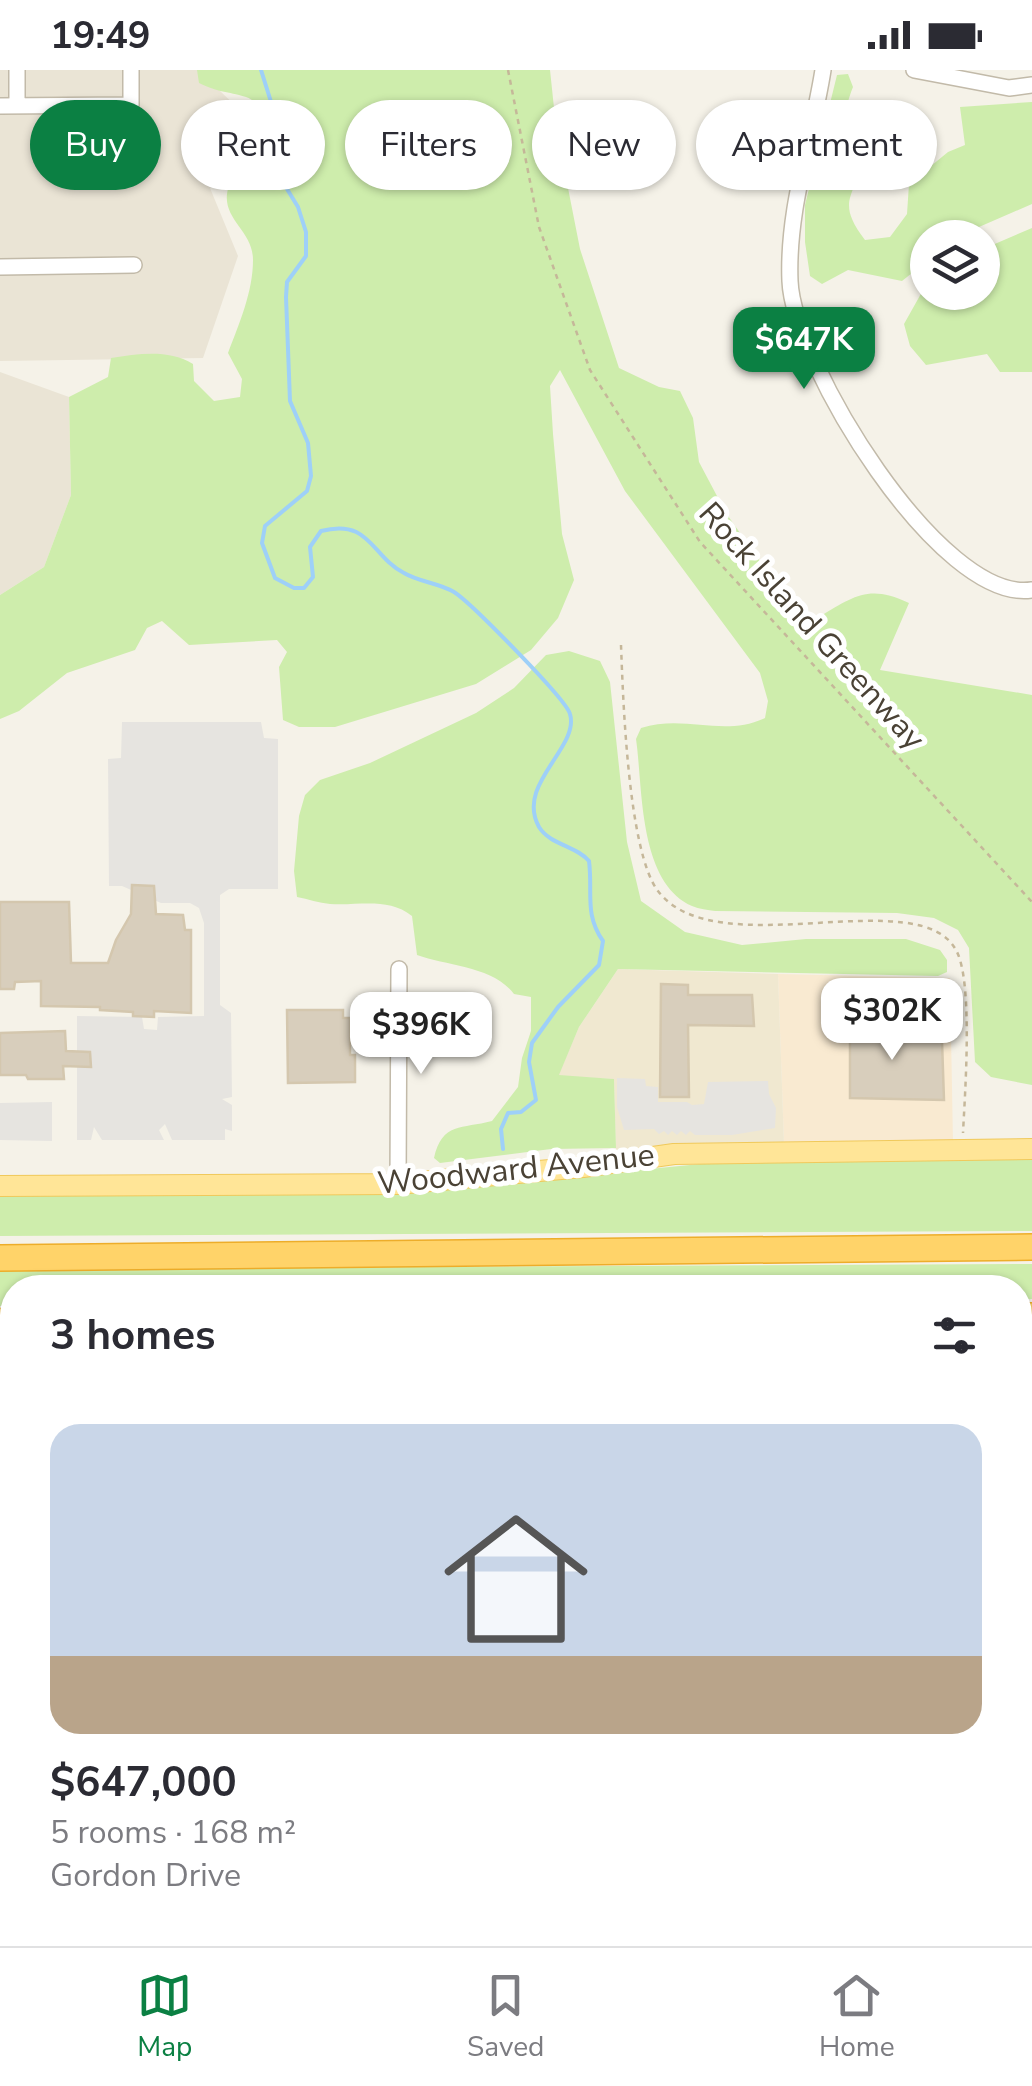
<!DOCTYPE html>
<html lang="en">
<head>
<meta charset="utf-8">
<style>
  body { margin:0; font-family:"Nunito Sans",sans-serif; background:#f7f7f7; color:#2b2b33; height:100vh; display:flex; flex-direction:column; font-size:38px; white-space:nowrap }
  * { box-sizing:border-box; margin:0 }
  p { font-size:32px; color:#7c7c81 }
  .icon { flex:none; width:55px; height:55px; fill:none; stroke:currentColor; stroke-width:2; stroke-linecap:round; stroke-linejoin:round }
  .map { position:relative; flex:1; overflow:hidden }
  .drawer { position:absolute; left:0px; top:1205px; width:1032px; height:672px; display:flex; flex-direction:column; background:#fff; border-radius:40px 40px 0 0; box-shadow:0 2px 8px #0004 }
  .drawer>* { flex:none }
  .banner { position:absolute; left:30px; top:30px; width:972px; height:90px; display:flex; gap:20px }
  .fabs { position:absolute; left:910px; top:150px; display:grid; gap:20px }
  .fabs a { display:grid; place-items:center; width:90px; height:90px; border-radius:50%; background:#fff; box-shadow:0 2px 8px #0004; font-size:50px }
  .price { position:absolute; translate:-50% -85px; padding:0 22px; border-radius:20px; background:#fff; color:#222; font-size:32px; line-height:65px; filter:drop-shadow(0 2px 5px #0008) }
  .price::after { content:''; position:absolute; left:50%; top:60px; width:30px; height:22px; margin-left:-15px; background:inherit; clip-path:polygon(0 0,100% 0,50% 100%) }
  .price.current { background:#0b8043; color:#fff }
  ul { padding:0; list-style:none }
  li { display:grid; align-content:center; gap:20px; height:530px; padding:0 50px }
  li span { display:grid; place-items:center; height:310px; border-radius:30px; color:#555 }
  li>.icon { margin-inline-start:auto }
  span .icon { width:180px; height:180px; fill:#fffc; stroke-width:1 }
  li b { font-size:42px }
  h2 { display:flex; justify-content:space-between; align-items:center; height:120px; padding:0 50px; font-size:42px }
  .chip { padding:0 35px; border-radius:45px; background:#fff; box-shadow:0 2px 8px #0004; font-size:35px; line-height:90px }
  .chip.current { background:#0b8043; color:#fff }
  .status { display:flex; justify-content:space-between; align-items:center; height:70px; padding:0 50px; background:#fff; direction:ltr }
  .status svg { height:28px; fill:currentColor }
  .tabs { display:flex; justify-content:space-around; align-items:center; height:140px; border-top:2px solid #e1e1e2; background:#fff; font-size:28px; color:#7c7c81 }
  .tabs a { display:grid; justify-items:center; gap:5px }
  .tabs .current { color:#0b8043 }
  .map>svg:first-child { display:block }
</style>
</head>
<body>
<div class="status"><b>19:49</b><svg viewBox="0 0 49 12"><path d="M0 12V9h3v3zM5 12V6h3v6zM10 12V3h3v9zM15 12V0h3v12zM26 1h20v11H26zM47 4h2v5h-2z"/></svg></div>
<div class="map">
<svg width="1032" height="1876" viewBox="0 0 1032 1876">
  <rect width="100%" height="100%" fill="#f5f2e8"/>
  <path fill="#eae4d5" d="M0,0h198l43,41 -2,44 -29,33 28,68 -35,102 -203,3z
    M0,302l69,25 2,98 -27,72 -44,28z
    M12,1350v515h396v11h-408v-525z"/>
  <path fill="#f9ead1" d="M778,904l172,4 3,165h-169z"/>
  <path fill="#f0e8d0" d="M618,899l160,5 6,169 -168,10 -2,-74 -56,-3 21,-49z
    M444,1865h213l11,11h-228z"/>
  <path fill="#ceedac" d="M197,0h353l6,57 24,122 39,119 40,19 21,4 13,27 6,44 27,51 69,98 24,6c35,-21 50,-33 90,-14l-29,67 152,25v390l-41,-8 -16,-15 -6,-114 -11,-18 -24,-12 -37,-5 -182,-2c-7,-1 -16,-2 -23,-5 -54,-24 -49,-119 -56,-167l5,-11c45,-14 82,10 124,-10l3,-17 -8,-28 -135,-182 -65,-121 -10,16 3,48 9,100 12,46 -16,38 -27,32 -55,34 -141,43h-36l-16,-7 -4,-53 8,-15 -10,-12 -88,5 -27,-24 -15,7 -12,22 -68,23 -48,38 -19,8v-124l44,-28 27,-72 -2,-98 39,-20 3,-19c28,-4 57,-9 82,6l1,17 20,20 26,-4 2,-18 -14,-26c11,-29 25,-61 25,-93 0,-35 -44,-44 -18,-87l29,-7c3,-4 8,-8 10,-13 5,-19 -10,-50 -28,-56 -20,-6 -26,-4 -47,-14z
    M848,4l5,13c-20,50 12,36 8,72 -4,39 -27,40 4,81l25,-3 17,-23 2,-30 39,-32 17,-7 -5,-38 72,-5v102l-76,33 -28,1 -1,23 -25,20 -54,-11 -26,14 -12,-8 -5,-34v-37l32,-130z
    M1032,158v144h-32l-13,-18 -61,11 -16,-19 -6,-22 23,-41 1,9h54l1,-43z
    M569,581l31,10 10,21 17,160 14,59 44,31 57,13 64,-6h100l34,11 7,10v12l-9,4 -320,-7 -39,58 -20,48 55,4 2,69 -65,1 -111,14 -6,-5c8,-36 28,-29 58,-37l26,-34 4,-29 9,-27v-34l-17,-3c-21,-28 -67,-28 -97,-39l-5,-39c-24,-19 -53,-10 -82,-12 -11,-1 -22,-5 -33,-7l-3,-26 5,-55 6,-21 15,-15 50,-17 106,-50 38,-25 32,-33z
    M1032,1088v73l-1032,5v-43l485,-8 246,-24z
    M1032,1194v35l-12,1v-12h-1008v18h-12v-37z
    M1020,1257h12v82h-12z
    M12,1269v65l-12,1v-65z
    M1032,1422v303l-12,-1v-301z
    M1020,1858l12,2v16h-88l24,-11h52z"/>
  <path fill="#e6e4e0" d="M122,652h139l3,16 14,1v150h-49l-9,6v110l11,8 1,84 -10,2 10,6v26l-7,-2v11h-53l-7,-16 -6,6 5,10h-62l-8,-13 -3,13h-14v-124l65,1 2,12 13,1 1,-13 46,-1v-93l-5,-15 -9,-5h-29l-39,-17h-13l-1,-127 13,-1z
    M617,1008l28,1 1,7 12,1v15h29l5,3 12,-1 4,-22 60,-1 1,13 7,14 -1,20 -43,7h-37l-5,-4 -4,4 -5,-4 -4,4 -5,-4 -4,4 -4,-4 -5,3 -5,-5 -30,1 -7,-23z
    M52,1032v39l-52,-1v-37z"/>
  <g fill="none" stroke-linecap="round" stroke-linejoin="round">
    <path stroke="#9ed0f8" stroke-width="4" d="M261,0l21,67 5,52 11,18 8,25v24l-19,26 -1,15 4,104 18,42 3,33 -4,15 -42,35 -3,17 13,35 19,10h10l9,-11 -3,-30 11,-16c49,-13 50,25 83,42 15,9 35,10 50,19 16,10 112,107 116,122 10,34 -55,70 -31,113 11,18 38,19 50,34 4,31 -5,53 14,80l-4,24 -41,42 -26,36 -3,19 7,38 -15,12 -13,1 -7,16 2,20
      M1020,1652l12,7"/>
  </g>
  <path fill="#d8cebc" stroke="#d4c7ae" stroke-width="2.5" d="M132,815l22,1 2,28 27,1 2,15h6v83l-37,-2v6l-21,-1v-4l-33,-2v-3l-59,-1v-25l-26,1 -1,7h-14v-87h69l2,61h37l8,-23 15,-26z
    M661,914l27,1v10h64l2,31 -66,-1 1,72h-29z
    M287,940h56v8h7v37h5v27l-67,1z
    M885,940v31h57l2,59 -94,-2v-87z
    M65,961l1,20 24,1 1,15 -28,-1 1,13h-36l-2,-4h-26v-42z
    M857,1865h44l-2,11 -43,-4z"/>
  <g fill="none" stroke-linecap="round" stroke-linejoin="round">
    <g stroke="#c2baa9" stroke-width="18">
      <path id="minor" d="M17,0v36
        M823,0c-11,70 -36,139 -33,211 3,80 150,323 242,309
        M914,0l95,18 23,-3
        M0,36l131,-1v-35
        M0,197l134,-2
        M398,1114l1,-215
        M1020,1400l12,-3
        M0,1503l12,-1
        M1020,1746l12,1
        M0,1788h12
        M667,1865l11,11
        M415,1876v-11
        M435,1876l6,-11"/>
    </g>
    <g stroke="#f0c95b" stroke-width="22">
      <path id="major" d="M0,1116l398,-2 185,-17 91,-13 358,-5
        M0,1343l12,-1
        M1020,1346h12"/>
    </g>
    <g stroke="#edad2a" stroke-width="28">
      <path id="highway" d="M0,1188l1032,-11
        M1020,1246h12
        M0,1252l12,-2"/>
    </g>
    <path stroke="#c5b799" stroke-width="2.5" stroke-dasharray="5 5" stroke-linecap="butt" d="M508,0l31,157 51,143 110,172 332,360
      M621,575c2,53 7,207 37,246 58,77 264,-12 299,61 16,33 8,140 6,181"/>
    <use href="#minor" stroke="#fff" stroke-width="15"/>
    <use href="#major" stroke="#ffe597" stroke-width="20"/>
    <use href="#highway" stroke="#ffd369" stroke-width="25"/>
  </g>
  <g text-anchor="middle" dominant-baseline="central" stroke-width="10" stroke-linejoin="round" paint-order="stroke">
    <g font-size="32" fill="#4a4235" stroke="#fff">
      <text transform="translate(812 556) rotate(48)">Rock Island Greenway</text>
      <text transform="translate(516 1099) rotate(-6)">Woodward Avenue</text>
    </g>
  </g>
</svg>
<div class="fabs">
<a><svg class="icon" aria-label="layers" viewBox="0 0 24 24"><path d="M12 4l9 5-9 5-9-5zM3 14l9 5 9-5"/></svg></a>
</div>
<b class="price current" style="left:804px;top:322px">$647K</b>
<b class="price" style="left:892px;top:993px">$302K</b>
<b class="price" style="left:421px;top:1007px">$396K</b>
<div class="banner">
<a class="chip current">Buy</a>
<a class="chip">Rent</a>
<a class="chip">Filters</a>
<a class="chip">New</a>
<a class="chip">Apartment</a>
</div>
<section class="drawer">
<h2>3 homes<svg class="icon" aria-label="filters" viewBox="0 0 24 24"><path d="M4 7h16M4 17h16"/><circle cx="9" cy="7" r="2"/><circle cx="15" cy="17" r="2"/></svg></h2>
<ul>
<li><span style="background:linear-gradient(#c9d6e8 75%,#b9a48a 0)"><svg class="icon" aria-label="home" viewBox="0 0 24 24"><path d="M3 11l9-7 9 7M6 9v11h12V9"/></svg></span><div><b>$647,000</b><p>5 rooms · 168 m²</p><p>Gordon Drive</p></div></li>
</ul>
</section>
</div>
<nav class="tabs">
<a class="current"><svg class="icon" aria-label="map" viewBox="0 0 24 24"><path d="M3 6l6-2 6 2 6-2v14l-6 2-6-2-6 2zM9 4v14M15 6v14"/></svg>Map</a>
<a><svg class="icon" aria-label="saved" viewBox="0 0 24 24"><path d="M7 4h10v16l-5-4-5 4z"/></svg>Saved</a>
<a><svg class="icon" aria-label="home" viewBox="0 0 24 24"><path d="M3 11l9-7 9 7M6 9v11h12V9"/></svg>Home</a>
</nav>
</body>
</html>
